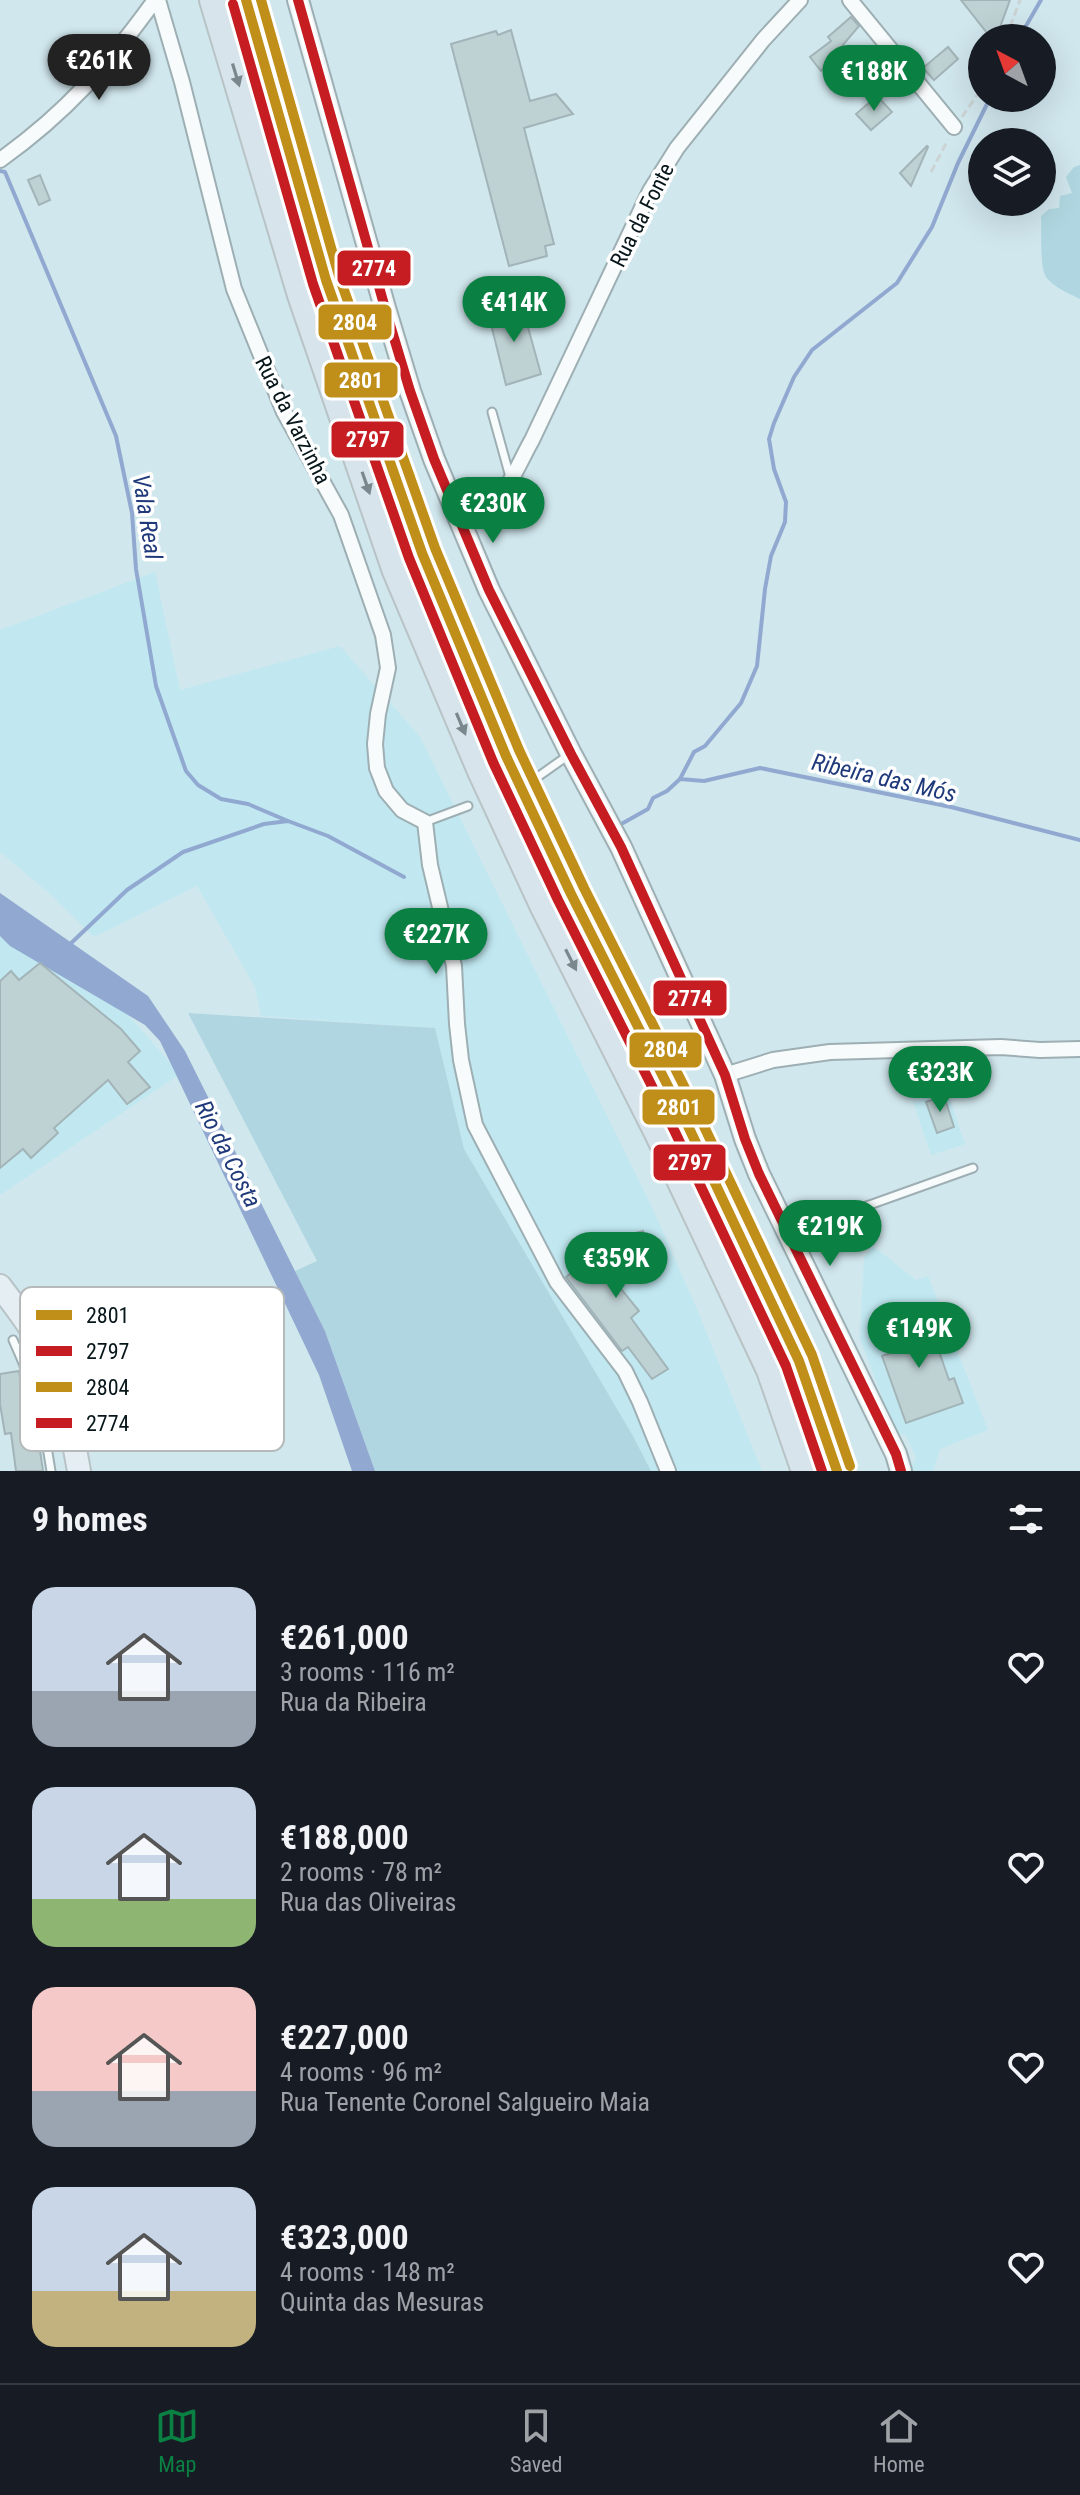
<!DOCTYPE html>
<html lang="en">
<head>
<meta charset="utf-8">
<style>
  body { margin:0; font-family:"Roboto Condensed",sans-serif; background:#242831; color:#f1f3f6; height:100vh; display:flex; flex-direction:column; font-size:30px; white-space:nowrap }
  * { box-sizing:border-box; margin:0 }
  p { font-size:26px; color:#9ea1a6 }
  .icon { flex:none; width:44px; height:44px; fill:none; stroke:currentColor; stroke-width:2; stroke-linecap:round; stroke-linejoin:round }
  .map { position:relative; height:1471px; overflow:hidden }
  .side { display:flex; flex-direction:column; background:#171b24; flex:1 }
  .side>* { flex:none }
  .needle { width:52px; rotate:319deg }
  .controls { position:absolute; left:968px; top:24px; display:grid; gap:16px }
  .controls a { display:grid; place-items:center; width:88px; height:88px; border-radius:50%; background:#171b24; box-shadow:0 8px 32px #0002; font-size:40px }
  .price { position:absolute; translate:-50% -68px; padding:0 18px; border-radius:28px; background:#0b8043; color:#fff; font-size:26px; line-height:52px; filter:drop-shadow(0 2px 4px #0008) }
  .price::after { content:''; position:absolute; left:50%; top:48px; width:24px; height:18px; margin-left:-12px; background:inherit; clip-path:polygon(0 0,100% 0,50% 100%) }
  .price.active { background:#222; color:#fff }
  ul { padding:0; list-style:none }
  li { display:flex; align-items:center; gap:24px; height:200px; padding:0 32px }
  li span { display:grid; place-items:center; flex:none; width:224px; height:160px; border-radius:24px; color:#555 }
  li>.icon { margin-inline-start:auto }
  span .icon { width:96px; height:96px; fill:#fffc; stroke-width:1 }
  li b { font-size:34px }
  h2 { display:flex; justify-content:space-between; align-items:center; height:96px; padding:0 32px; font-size:34px }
  .dock { display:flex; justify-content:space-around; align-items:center; height:112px; border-top:2px solid #363941; background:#171b24; font-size:22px; color:#9ea1a6 }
  .dock a { display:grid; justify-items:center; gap:4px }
  .dock .active { color:#0b8043 }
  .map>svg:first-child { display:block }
</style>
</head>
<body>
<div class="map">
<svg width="1080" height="1471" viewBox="0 0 1080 1471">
  <rect width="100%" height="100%" fill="#d0e7ed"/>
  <path fill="#c1e8f1" d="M155,572l25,118 160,-44 80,91 231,468 48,109 63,157h-111l-18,-35 -169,-287 -30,-121 -173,-12 -6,-29 -58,-101 -103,51 -46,-45 -48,-40v-222z
    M0,920l106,70 74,84 -180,121z
    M947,1091l18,53 -34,11 -18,-53z
    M873,1246l43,34 12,-4 60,154 -48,19 -7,22h-21l-2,-3 6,-10 -10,-23 -10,-2 -36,-94 4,-82z"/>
  <path fill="#b0d7e1" d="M1080,165v134c-10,-5 -27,-12 -34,-22 -7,-12 -4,-46 -5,-61l8,-7 10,-1 1,-12 12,-3 -6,-16 8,-10z
    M188,1013l247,15 29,121 169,287 18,35h-276l-50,-140 -30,-60 22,-10z"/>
  <path fill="#91a9d0" d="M0,893l148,103 37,55 140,280 50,140h-23l-33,-96 -159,-334 -15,-16 -135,-79 -10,-10z"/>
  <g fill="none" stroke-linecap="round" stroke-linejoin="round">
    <path stroke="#91a9d0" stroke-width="4" d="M1019,38l22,-38
      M0,171l5,1 111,264 16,77 4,56 20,117 30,85 12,14 23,14 27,5 40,17
      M680,779l24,2 56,-13 191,39 129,33
      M623,823l25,-14 5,-11 14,-7 13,-12 14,-27 11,-6 36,-43 16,-37 8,-77 6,-33 14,-34 1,-20 -12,-33 -5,-30 5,-16 20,-46 18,-27 85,-67 35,-56 26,-64 32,-65
      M67,947l60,-57 56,-38 81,-28 24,-3 40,15 76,41"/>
  </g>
  <path fill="#bed1d3" stroke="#a2b4b7" stroke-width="2" d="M961,0h49l-14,38h-5z
    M851,17l8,9 -38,45 -11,-14 21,-16 -3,-4z
    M511,30l19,71 26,-7 17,20 -49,14 30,116 -9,2 2,10 -38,10 -58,-222 45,-13 2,4z
    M948,47l10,12 -24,21 -11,-12z
    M877,96l15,16 -21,18 -15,-16z
    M927,146l1,1 -17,39 -11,-13z
    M40,175l10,25 -11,5 -11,-25z
    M521,302l20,72 -35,11 -18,-73z
    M40,963l81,66 19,22 -12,11 22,25 -23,17 -19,-24 -54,48 4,5 -27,25 -8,-9 -23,19v-187l11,-10 8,9z
    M944,1096l10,31 -17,6 -11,-31z
    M643,1231l5,20 -48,12 39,48 -8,7 37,51 -16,10 -24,-32 -6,4 -56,-74 34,-26 -2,-8z
    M924,1308l25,72 5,-2 9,25 -57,20 -24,-67 18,-6 -10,-29z
    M19,1371l4,30h5l3,29h6l6,41h-27l-5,-38 -6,1 -5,-30v-30z"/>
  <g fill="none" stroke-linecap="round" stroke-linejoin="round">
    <g stroke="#9dafb3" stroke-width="11">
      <path id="lane" d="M492,412l18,65
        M539,776l31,-22
        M425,822l43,-16
        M792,1235l27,-12 154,-55
        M13,1340c22,48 30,79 38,131
        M61,1383l95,-15"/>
    </g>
    <g stroke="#9dafb3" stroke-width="18">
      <path id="street" d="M158,0l24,82 52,207 50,123 57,103 42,120 5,33 -10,46 -3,30 2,24 9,23 16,19 23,12 5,43 24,101 3,58 4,36 14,65 82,157 68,89 15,31 28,69
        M850,0l104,127
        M0,160c66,-47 108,-95 155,-160
        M461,526c10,-7 22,-14 31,-22 18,-16 28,-43 40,-64l118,-249 27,-43 86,-108 37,-40
        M725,1075l48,-15 57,-8 171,-5 39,3 40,-1"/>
    </g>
    <g stroke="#9dafb3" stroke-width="24">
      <path id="secondary" d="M298,0l87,308 25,83 24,68 55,131 82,164 50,93 104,228 20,64 14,35 137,280 5,17"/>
    </g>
    <g stroke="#b8c3c6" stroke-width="26">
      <path id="primary" d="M0,1286c17,23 35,46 48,72 18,35 24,75 31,113"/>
    </g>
    <g stroke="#b8c3c6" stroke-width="30">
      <path id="highway" d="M213,0l88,295 95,276 85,200 63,136 115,228 111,235 35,101
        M246,0l80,280 96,273 84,203 65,138 117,232 111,235 38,110"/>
    </g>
    <path stroke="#ccd3d4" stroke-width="3" stroke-dasharray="8 4" stroke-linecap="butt" d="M1006,38l14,-38
      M962,117l20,-29
      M931,172l17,-32"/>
    <use href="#lane" stroke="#f8fbfc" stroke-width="7"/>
    <use href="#street" stroke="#f8fbfc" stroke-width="14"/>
    <use href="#secondary" stroke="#eff5f7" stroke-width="20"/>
    <use href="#primary" stroke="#e5eef2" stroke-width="22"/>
    <use href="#highway" stroke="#d8e4eb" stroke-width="26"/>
    <g stroke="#fff" stroke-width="16">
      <path id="bus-1" d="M246,0l80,280 96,273 84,203 65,138 117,232 111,235 38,110"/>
    </g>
    <g stroke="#fff" stroke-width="16">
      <path id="bus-2" d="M233,4l80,280 96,274 84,204 65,138 117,232 111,234 36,105"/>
    </g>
    <g stroke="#fff" stroke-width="16">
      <path id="bus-3" d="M261,0l78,276 96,272 84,202 65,138 117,232 111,235 38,111"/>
    </g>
    <g stroke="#fff" stroke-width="16">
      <path id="bus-4" d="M298,0l87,308 25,83 24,68 55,131 82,164 50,93 104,228 20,64 14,35 137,280 5,17"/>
    </g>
    <use href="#bus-1" stroke="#c08f1a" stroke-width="10"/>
    <use href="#bus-2" stroke="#c61d23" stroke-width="10"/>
    <use href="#bus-3" stroke="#c08f1a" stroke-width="10"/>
    <use href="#bus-4" stroke="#c61d23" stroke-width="10"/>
  </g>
  <defs><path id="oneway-solid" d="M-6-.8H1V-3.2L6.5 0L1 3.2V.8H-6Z" transform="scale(2)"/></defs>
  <g fill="#7a878d">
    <use href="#oneway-solid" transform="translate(236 75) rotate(73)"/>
    <use href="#oneway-solid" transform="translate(366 483) rotate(71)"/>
    <use href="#oneway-solid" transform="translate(461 724) rotate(67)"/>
    <use href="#oneway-solid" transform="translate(571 960) rotate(63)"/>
  </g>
  <g text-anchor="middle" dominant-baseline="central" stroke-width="7" stroke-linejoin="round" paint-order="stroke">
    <g font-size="22" fill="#07161a" stroke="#fff">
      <text transform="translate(642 215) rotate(-63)">Rua da Fonte</text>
      <text transform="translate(293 420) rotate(63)">Rua da Varzinha</text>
    </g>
    <g font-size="24" font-style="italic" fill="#1f397a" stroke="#fff">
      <text transform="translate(147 517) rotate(81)">Vala Real</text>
      <text transform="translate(884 778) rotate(13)">Ribeira das Mós</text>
      <text transform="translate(228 1154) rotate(63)">Rio da Costa</text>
    </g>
  </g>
  <rect x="20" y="1287" width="264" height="164" rx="12" fill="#fff" stroke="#b5b9ba" stroke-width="2"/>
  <rect x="36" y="1310" width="36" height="10" fill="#c08f1a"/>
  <rect x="36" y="1346" width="36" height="10" fill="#c61d23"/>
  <rect x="36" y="1382" width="36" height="10" fill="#c08f1a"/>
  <rect x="36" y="1418" width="36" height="10" fill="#c61d23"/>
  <g font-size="22" fill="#07161a">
    <text x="86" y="1323">2801</text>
    <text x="86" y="1359">2797</text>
    <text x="86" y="1395">2804</text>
    <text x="86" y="1431">2774</text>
  </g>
  <g stroke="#fff" stroke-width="3">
    <rect x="336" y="249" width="76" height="38" rx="8" fill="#c61d23"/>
    <rect x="317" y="303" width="76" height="38" rx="8" fill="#c08f1a"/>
    <rect x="323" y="361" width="76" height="38" rx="8" fill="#c08f1a"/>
    <rect x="330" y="420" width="75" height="39" rx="8" fill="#c61d23"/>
    <rect x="652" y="979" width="76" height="38" rx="8" fill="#c61d23"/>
    <rect x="628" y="1031" width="75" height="38" rx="8" fill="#c08f1a"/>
    <rect x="641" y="1088" width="75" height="38" rx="8" fill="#c08f1a"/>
    <rect x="652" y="1143" width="75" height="39" rx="8" fill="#c61d23"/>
  </g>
  <g font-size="22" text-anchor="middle" font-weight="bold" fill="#fff">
    <text x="374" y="276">2774</text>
    <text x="355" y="330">2804</text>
    <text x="361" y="388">2801</text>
    <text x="368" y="447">2797</text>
    <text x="690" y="1006">2774</text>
    <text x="666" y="1057">2804</text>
    <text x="679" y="1115">2801</text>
    <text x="690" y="1170">2797</text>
  </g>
</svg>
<div class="controls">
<a><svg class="needle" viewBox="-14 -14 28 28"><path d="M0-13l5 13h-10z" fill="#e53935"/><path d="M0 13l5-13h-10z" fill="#9ea1a6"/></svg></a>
<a><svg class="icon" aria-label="layers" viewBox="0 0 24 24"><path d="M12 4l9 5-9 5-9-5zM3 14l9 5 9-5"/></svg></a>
</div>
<b class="price active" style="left:99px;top:102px">€261K</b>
<b class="price" style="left:874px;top:113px">€188K</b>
<b class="price" style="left:514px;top:344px">€414K</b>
<b class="price" style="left:493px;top:545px">€230K</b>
<b class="price" style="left:436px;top:976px">€227K</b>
<b class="price" style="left:940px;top:1114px">€323K</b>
<b class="price" style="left:830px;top:1268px">€219K</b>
<b class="price" style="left:616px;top:1300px">€359K</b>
<b class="price" style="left:919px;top:1370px">€149K</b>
</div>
<section class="side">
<h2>9 homes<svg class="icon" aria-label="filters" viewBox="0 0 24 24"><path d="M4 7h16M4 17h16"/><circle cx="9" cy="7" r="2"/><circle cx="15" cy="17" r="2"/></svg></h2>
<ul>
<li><span style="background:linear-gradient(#c9d6e8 65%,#9aa5b1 0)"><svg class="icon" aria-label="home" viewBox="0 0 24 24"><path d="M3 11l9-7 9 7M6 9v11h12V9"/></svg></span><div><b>€261,000</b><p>3 rooms · 116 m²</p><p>Rua da Ribeira</p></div><svg class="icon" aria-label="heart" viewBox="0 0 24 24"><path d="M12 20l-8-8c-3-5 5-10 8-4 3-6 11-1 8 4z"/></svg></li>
<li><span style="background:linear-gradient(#c9d6e8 70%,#8fb573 0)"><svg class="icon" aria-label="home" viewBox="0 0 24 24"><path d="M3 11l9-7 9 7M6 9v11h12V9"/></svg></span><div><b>€188,000</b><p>2 rooms · 78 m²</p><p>Rua das Oliveiras</p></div><svg class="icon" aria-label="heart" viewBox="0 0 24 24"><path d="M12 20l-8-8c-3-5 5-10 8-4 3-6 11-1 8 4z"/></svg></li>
<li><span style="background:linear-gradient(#f6c9c9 65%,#9aa5b1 0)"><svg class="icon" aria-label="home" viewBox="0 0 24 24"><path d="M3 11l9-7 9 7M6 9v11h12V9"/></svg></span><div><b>€227,000</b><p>4 rooms · 96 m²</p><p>Rua Tenente Coronel Salgueiro Maia</p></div><svg class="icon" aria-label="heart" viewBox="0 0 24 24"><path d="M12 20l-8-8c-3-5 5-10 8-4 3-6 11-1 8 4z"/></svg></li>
<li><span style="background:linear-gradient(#c9d6e8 65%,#c2b280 0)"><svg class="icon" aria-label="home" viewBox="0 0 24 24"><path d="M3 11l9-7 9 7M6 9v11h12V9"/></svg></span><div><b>€323,000</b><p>4 rooms · 148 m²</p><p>Quinta das Mesuras</p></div><svg class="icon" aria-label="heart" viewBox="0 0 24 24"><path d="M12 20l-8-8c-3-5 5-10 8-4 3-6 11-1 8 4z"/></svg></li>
</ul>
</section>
<nav class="dock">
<a class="active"><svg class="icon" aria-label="map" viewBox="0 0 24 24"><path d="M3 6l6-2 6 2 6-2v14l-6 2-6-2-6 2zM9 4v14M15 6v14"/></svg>Map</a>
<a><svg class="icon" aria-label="saved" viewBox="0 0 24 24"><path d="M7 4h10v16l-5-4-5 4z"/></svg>Saved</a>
<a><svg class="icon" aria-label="home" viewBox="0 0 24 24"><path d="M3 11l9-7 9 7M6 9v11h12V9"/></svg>Home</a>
</nav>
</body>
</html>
